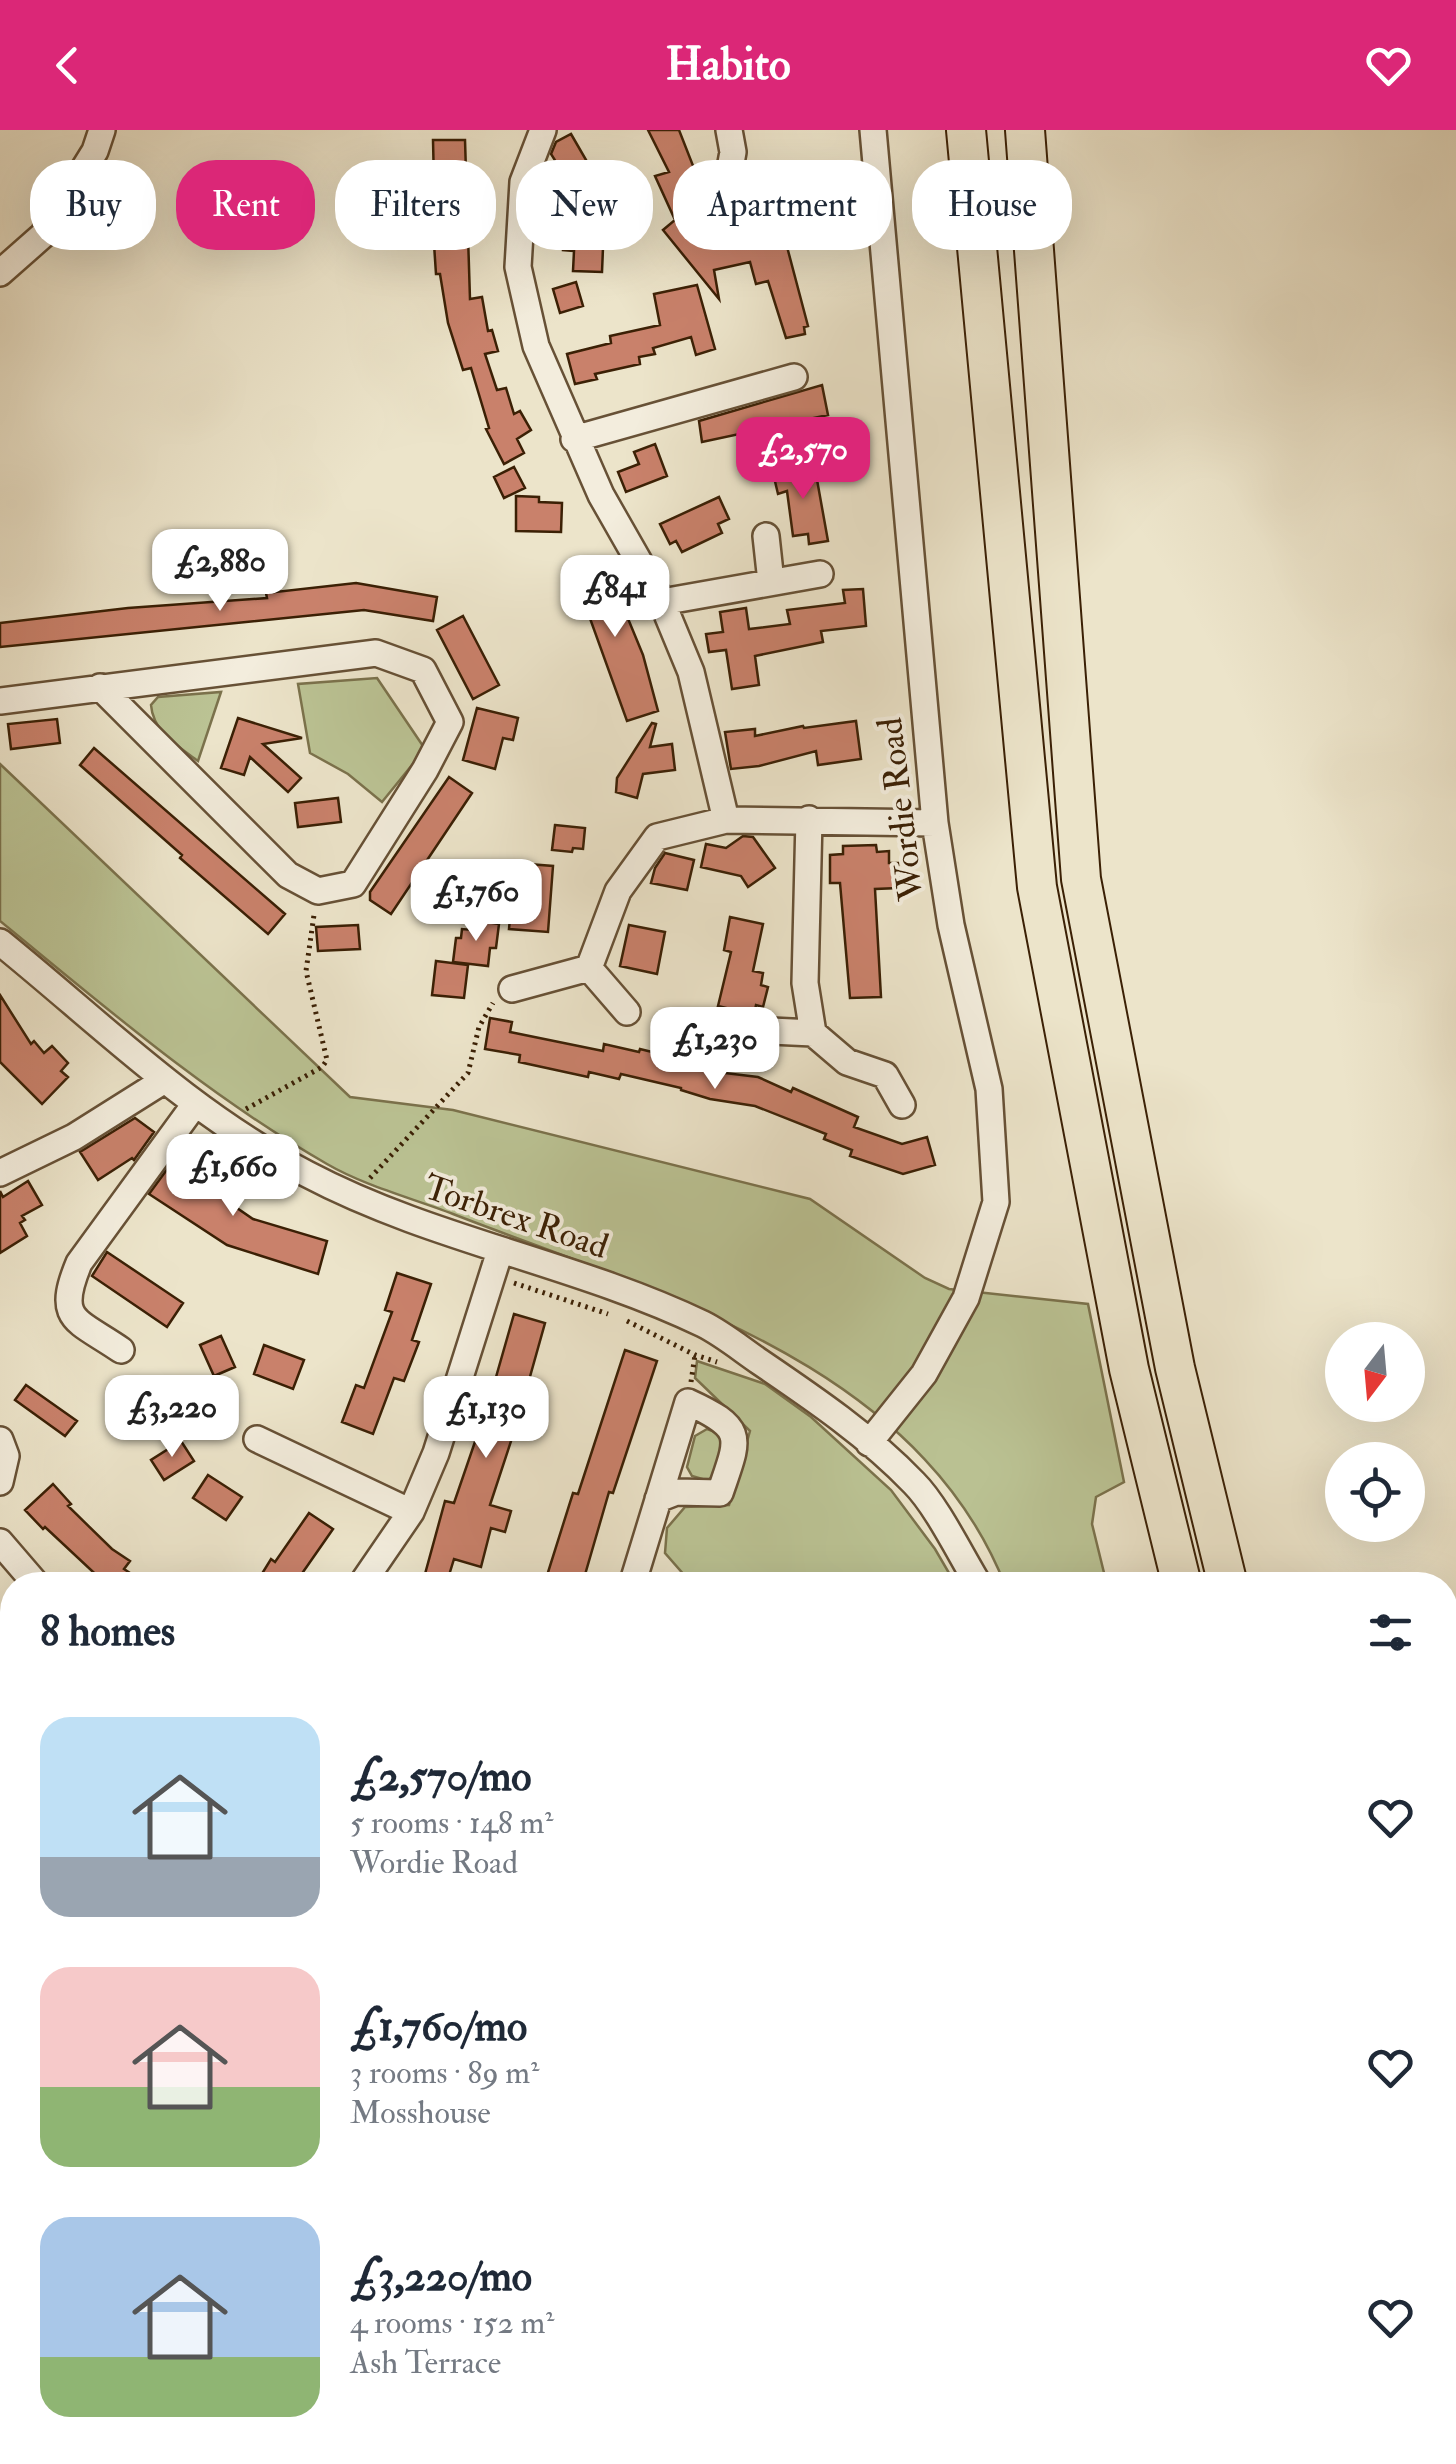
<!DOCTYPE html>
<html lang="en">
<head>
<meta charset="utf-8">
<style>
  body { margin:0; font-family:"IM FELL Double Pica",serif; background:#f2f2f3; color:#1f2937; height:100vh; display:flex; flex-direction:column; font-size:38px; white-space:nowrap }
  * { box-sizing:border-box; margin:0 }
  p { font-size:32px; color:#747a83 }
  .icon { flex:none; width:55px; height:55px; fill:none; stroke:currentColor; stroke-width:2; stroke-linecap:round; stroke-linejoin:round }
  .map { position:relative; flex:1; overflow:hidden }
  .drawer { position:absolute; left:0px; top:1442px; width:1458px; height:892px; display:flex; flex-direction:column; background:#fff; border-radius:40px 40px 0 0; box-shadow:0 10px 40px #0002 }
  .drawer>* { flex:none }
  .hud { position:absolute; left:30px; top:30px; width:1398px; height:90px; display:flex; gap:20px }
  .needle { width:65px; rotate:196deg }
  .fabs { position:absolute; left:1325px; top:1192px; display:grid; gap:20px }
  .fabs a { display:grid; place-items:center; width:100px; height:100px; border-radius:50%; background:#fff; box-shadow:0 10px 40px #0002; font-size:50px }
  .price { position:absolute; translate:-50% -85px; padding:0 22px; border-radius:20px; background:#fff; color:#222; font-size:32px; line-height:65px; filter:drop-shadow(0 2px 5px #0008) }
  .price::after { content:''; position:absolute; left:50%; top:60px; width:30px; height:22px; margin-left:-15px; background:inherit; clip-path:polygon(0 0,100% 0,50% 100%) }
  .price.active { background:#db2777; color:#fff }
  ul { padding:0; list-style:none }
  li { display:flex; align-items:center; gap:30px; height:250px; padding:0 40px }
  li span { display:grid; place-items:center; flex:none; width:280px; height:200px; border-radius:30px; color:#555 }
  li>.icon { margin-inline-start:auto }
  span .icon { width:120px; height:120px; fill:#fffc; stroke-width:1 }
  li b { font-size:42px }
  h2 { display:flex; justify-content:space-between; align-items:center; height:120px; padding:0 40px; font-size:42px }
  .chip { padding:0 35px; border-radius:40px; background:#fff; box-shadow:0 10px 40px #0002; font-size:35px; line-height:90px }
  .chip.active { background:#db2777; color:#fff }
  header { display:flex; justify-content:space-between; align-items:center; height:130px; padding:0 40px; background:#db2777; color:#fff; font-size:45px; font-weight:700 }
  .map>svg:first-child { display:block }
</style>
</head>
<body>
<header><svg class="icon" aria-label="back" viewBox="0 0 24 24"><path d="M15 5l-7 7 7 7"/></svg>Habito<svg class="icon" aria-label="heart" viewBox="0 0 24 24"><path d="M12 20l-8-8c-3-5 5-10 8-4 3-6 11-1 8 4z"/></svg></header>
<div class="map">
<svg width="1456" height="2334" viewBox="0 0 1456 2334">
  <rect width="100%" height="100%" fill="#ece4ca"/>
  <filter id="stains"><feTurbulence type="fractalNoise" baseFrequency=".002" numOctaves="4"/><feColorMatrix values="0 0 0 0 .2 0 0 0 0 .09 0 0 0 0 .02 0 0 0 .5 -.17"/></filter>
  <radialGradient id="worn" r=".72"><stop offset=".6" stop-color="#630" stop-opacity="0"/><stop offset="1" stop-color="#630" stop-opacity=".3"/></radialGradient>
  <path fill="#bbc394" stroke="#7b724c" stroke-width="2.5" d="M377,548l48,71 -43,53 -34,-28 -38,-21 -12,-69z
    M221,562l-23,69c-20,-15 -45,-29 -47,-56l7,-8z
    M0,634l350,333 103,13 357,89 115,79 24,11 139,15 36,178 -28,15 -4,27 15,61h-102c-88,-222 -349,-292 -552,-371 -41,-16 -88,-28 -126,-50 -119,-68 -222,-157 -327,-243z
    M697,1231l68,23 46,33 80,73 44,59 21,36h-263l-28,-32 2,-25 18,-21 44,-2 21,-74 -55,-53z
    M707,1299l14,5 3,8 -10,36 -5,3 -17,-5 -5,-9 8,-31z
    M1445,1736l11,13v293l-11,-33z
    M65,2323l83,11h-109l5,-11z
    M905,2323h77l-14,11h-53z
    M1266,2323h139l4,11h-141z"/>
  <path fill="#c9816b" stroke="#3b2005" stroke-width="2.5" d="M648,0h31l20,51 -12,5 7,15 -8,3 29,34 44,-10 -3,-9 21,-6 -5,-28 21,-4 -2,-11 21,-4 7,34 -13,2 3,17 -28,5 27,102 -4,1 1,7 -19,4 -18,-57 -12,3 -6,-22 -36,8 5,29 -56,-69 12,-10 -20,-44 14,-4z
    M571,4l18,31 -23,13 -15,-24 5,-12z
    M433,10h32l5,159 12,-2 6,34 4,-1 6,21 -13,3 12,36 9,-2 8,26 6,-3 11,19 -14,9 7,14 -20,11 -18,-35 3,-1 -18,-60 -8,2 -15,-47 -8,-49h-4l-6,-90h4z
    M583,51l21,43 -2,48 -29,-1 1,-20 -11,-1 1,-20 -9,-19 15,-7 -7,-14z
    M576,152l7,24 -23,7 -7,-24z
    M697,155l18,64 -19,6 -5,-18 -38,11 2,6 -16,3 1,7 -45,10 2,5 -22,5 -8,-30 44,-11 -1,-7 50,-11 -6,-31z
    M822,255l6,30 -126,27 -3,-21z
    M655,314l12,32 -41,16 -8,-20 21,-8 -5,-12z
    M814,333l14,78 -19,3 -1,-10 -15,2 -6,-45 -9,3 -5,-21z
    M514,337l11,21 -21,10 -10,-21z
    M516,366l23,1v5l23,1 -1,29 -45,-1z
    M719,367l10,22 -11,5 4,9 -40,19 -6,-11 -6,3 -10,-20z
    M586,430h8l28,44 21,51 15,56 -31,10 -40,-111 -23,-35z
    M356,453l81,14 -4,24 -69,-11 -364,37v-24l128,-15 139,-10 -1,-5z
    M863,459l3,37 -45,5 2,11 -68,14 4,29 -27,4 -6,-39 -17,2 -3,-18 17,-2 -3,-20 26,-4 3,21 41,-5 -3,-14 58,-7 -2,-13z
    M463,486l36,69 -26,14 -36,-69z
    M477,578l41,10 -5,22 -10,-2 -8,31 -32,-9z
    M238,588l64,20 -39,6 38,34 -13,14 -38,-35 -6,18 -23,-7z
    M57,589l3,24 -49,6 -3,-25z
    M856,591l5,38 -43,6 -2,-14 -57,15 -28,3 -6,-37 30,-3v7l48,-10 1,2z
    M652,593l4,1 -6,23 22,-3 3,26 -32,4 -6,24 -21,-6 1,-14z
    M94,618l191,166 -17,20 -88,-76 2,-3 -102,-90z
    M449,647l23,16 -81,121 -21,-14v-8z
    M338,668l3,24 -43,5 -3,-24z
    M555,695l30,3 -2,21 -10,-1 -1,4 -20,-2z
    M743,706l10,1 22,31 -27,19 -7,-11 -40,-9 5,-23 20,4z
    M876,715l1,7 12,-1v12h9l1,25 -24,1 6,108 -31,1 -10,-115h-10v-28l13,-1v-8z
    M665,723l29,7 -7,30 -36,-7 4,-15z
    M515,733l38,3 -5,66 -39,-3z
    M730,787l33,7 -10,47 10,2 -2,12 7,2 -5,20 -7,-2 -2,10 -36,-9 13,-54 -7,-2z
    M474,790l25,4 -3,24h-6l-2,18 -35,-4 3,-24h5l1,-9 11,1z
    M358,795l2,24 -42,2 -2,-24z
    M629,795l36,7 -8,42 -37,-8z
    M436,831l32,4 -4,33 -32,-3z
    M0,865l31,49 3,-3 10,12 8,-7 16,17 -7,8 7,6 -26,27 -42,-42z
    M490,888l22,4 -2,10 93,19 1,-7 35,8 1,-3 69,17 -1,5 50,6 33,15 2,-4 65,29 -4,10 48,17 25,-7 8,28 -32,9 -53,-18 2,-6 -28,-11 2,-5 -71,-28 -45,-7 -29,-9v-2l-60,-14 -2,5 -30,-7 -1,5 -69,-15 1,-7 -35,-6z
    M135,988l19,14 -20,28 -2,-2 -34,22 -18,-28z
    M182,1019l20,13 -10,15 61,42 74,22 -9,33 -91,-29 -78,-51z
    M28,1051l14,24 -20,11 3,4 -5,3 7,13 -27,17v-62l3,6z
    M107,1122l76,51 -16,24 -75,-51z
    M397,1143l34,11 -19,56 7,2 -15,39 -10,-3 -21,56 -31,-12 14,-37 8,3 28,-76 -7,-2z
    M514,1184l31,9 -28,100 -27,82 21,6 -6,21 -14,-4 -10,39 -27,-8 -8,26h-24l23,-84 9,2 24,-70h2z
    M221,1206l14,31 -21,9 -14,-31z
    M264,1215l40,15 -11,29 -39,-15z
    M625,1220l32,11 -44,132 -4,-1 -27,93h-38l29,-92 5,1z
    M177,1247l30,13 -16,38 -30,-13z
    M26,1255l51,36 -12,15 -50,-36z
    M181,1311l13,20 -30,19 -13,-20z
    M208,1345l34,22 -16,23 -33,-22z
    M53,1354l18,20 -3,2 44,43 18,12 -6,8 24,16h-41l-62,-58 -2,2 -18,-19z
    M309,1383l24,16 -39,56h-39l16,-26 4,3z"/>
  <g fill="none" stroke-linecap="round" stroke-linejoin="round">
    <g stroke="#675136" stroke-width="30">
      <path id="minor" d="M543,0l-20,52 -5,85 18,79 65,149 61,107 29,70 35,148
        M725,66l8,-44 -4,-22
        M0,143l43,-38 52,-84 7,-21
        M574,309l220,-62
        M766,406l5,46
        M662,472l158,-28
        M0,571l376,-48 47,17 27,52 -25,48 -72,114 -35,7 -30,-16 -188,-188
        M809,689l-4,164 8,50 34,29 38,13 17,30
        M0,812c100,81 191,172 307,232 125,66 269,89 396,150 20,10 38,25 57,38 53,36 109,74 154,121 23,23 47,73 65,102
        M589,838l38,44
        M512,859l77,-21 29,-77 39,-54 69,-17 209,3
        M771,901l42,2
        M0,1043l74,-36 89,-56
        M121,1220c-45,-31 -66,-29 -42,-87l116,-159
        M257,1309l154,73
        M0,1310l6,16 -6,26
        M869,1313l55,-69 42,-76 30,-96 -7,-113 -38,-164 -16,-102 -62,-693
        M0,1412l37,43
        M361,1455l50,-73 25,-59 64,-202
        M632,1455l56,-183c59,27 51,35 32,91l-44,-1 -18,7
        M0,1574l12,-5
        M1445,1648l11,-14
        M1445,1687l11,14
        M0,1829l12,3
        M0,1907l12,-19
        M0,1950l12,5
        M0,2305l12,1
        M174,2322l34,6 8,6
        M669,2322l8,12
        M0,2327l11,7
        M412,2334l3,-12
        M551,2334l17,-12
        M736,2334l14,-12
        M1092,2334l3,-12"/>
    </g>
    <g stroke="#3b2005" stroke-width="42">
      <path id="highway" d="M966,0l71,757 92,482 53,216
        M1025,0l56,749 94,489 53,217
        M1445,2166l11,33
        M1445,2296l11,32"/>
    </g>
    <path stroke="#3b2005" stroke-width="5" stroke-dasharray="2.5 5" stroke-linecap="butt" d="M246,979l76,-42 5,-7 -21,-89 8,-56
      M370,1048l98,-105 11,-46 14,-24
      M514,1153l94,31
      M627,1191l68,34 22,7
      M691,1252l4,-27"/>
    <use href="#minor" stroke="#f3eddd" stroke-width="25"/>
    <use href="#highway" stroke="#ece4ca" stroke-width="38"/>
  </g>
  <g text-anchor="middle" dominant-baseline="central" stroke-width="8" stroke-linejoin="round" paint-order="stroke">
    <g font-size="35" fill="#3b2005" stroke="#f3eddd">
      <text transform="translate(901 679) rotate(-97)">Wordie Road</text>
      <text transform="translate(516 1087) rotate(19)">Torbrex Road</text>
    </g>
  </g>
  <rect width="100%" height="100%" filter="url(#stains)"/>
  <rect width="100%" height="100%" fill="url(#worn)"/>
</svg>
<div class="fabs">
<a><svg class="needle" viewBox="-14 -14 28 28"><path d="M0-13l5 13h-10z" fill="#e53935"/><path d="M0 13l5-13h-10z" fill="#747a83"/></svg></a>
<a><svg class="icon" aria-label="locate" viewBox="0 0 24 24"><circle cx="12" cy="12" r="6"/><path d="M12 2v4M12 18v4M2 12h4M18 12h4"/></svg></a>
</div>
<b class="price active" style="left:803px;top:372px">£2,570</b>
<b class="price" style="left:220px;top:484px">£2,880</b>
<b class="price" style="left:615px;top:510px">£841</b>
<b class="price" style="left:476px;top:814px">£1,760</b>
<b class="price" style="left:715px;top:962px">£1,230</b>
<b class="price" style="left:233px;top:1089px">£1,660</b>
<b class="price" style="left:172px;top:1330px">£3,220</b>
<b class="price" style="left:486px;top:1331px">£1,130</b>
<div class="hud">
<a class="chip">Buy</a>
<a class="chip active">Rent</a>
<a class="chip">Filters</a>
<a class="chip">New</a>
<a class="chip">Apartment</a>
<a class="chip">House</a>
</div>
<section class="drawer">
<h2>8 homes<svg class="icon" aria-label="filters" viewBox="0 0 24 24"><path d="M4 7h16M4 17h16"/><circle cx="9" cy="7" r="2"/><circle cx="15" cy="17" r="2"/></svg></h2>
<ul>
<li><span style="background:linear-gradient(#bfe0f5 70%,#9aa5b1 0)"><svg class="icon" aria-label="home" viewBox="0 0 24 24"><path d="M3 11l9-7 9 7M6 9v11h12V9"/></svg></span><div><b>£2,570/mo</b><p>5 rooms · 148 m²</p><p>Wordie Road</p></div><svg class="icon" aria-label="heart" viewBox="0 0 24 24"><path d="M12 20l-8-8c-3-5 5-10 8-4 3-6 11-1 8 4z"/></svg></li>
<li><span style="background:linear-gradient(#f6c9c9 60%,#8fb573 0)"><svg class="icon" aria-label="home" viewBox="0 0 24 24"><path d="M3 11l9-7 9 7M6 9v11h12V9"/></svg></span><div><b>£1,760/mo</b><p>3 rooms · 89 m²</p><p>Mosshouse</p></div><svg class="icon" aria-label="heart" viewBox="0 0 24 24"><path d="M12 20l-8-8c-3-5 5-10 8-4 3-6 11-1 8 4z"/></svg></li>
<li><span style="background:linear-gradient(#a9c7e8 70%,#8fb573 0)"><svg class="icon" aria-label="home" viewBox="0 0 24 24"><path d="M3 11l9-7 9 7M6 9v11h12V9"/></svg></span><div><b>£3,220/mo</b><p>4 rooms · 152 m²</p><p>Ash Terrace</p></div><svg class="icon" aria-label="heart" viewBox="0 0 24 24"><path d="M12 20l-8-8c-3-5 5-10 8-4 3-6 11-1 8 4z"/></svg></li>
</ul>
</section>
</div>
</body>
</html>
